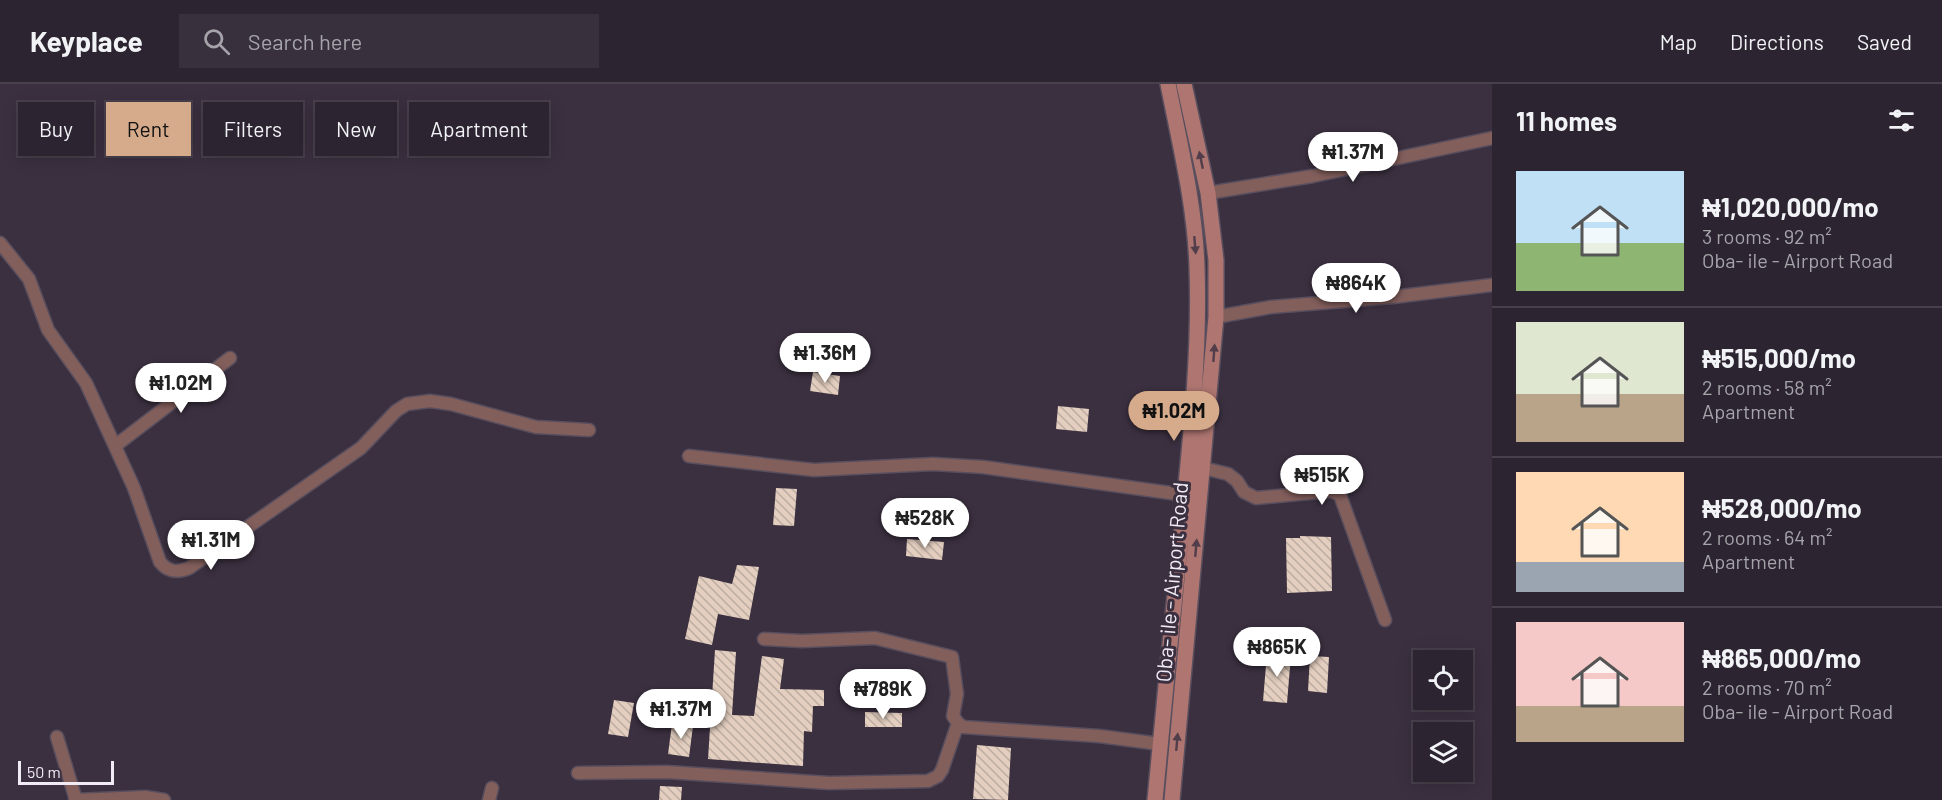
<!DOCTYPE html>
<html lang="en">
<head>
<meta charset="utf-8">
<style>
  body { margin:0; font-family:Barlow,sans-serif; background:#38303c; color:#f1f3f6; height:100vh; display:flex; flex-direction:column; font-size:22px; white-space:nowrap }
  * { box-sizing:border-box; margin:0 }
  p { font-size:20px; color:#a6a4ab }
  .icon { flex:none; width:33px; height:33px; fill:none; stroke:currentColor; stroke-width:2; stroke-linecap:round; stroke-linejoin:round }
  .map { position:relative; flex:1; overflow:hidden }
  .sheet { display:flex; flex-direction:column; background:#2c2430; width:450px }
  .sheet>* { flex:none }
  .guide { position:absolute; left:18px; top:18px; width:570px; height:54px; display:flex; gap:12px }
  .controls { position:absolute; left:1413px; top:566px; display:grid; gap:12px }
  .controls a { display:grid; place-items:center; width:60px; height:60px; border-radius:0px; background:#2c2430; box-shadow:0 3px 15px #0003,0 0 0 2px #48414c; font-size:30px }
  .scale { position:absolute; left:18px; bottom:15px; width:96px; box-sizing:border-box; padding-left:6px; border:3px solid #f1ebf5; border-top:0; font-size:16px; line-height:21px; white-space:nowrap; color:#f1ebf5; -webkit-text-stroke:4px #3b3040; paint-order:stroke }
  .price { position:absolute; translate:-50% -51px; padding:0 14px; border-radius:21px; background:#fff; color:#222; font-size:20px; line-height:39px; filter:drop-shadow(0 2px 3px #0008) }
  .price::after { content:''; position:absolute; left:50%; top:36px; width:18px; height:14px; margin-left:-9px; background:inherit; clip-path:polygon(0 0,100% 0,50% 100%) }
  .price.on { background:#d6ab8b; color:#111 }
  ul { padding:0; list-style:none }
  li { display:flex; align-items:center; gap:18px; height:150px; padding:0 24px }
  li+li { border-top:2px solid #48414c }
  li span { display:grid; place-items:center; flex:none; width:168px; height:120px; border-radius:0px; color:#555 }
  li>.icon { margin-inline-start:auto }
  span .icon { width:72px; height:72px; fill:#fffc; stroke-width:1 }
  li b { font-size:26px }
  h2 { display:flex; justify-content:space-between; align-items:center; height:72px; padding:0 24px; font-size:26px }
  .chip { padding:0 21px; border-radius:0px; background:#2c2430; box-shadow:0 3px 15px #0003,0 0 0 2px #48414c; font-size:21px; line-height:54px }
  .chip.on { background:#d6ab8b; color:#111 }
  header { display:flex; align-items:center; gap:36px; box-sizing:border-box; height:84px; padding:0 30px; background:#2c2430; border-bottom:2px solid #48414c }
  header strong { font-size:28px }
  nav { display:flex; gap:33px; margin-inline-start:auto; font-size:21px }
  .search { width:420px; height:54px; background:#38303c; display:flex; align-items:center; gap:15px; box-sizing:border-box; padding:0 21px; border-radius:0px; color:#a6a4ab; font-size:22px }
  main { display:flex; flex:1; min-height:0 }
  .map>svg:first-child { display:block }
</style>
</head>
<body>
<header>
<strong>Keyplace</strong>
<div class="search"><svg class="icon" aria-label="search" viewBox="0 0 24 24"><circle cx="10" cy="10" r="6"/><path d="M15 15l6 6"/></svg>Search here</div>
<nav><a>Map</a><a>Directions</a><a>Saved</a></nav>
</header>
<main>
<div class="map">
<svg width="1492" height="716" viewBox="0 0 1492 716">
  <defs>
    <pattern id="building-back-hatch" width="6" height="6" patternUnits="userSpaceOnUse" patternTransform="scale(1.5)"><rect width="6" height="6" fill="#e3cebf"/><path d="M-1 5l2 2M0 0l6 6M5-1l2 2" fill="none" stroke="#bcaca2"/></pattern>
  </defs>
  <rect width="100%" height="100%" fill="#3b3040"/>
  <path fill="url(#building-back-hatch)" d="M813,288l27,4 -2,19 -28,-4z
    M1058,322l31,3 -2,23 -31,-3z
    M776,404l21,1 -3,37 -21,-1z
    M1300,452l31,1 1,54 -45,2 -1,-55h14z
    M907,455l37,3 -2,18 -36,-4z
    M737,481l22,2 -10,53 -31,-6 -6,31 -27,-6 14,-63 33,8z
    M715,566l21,2 -4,63 22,1 8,-60 22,3 -4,30 44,1v16h-11l-1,26 -8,-1 -1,35 -95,-7z
    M1267,569l24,2 -4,48 -24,-2z
    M1310,572l19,1 -2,36 -19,-2z
    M614,616l20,3 -6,34 -20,-3z
    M865,628l37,1v14h-37z
    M672,640l21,2 -4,31 -21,-3z
    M977,661l34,3 -3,52 -35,-1z
    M660,702l22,1 -1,13h-22z"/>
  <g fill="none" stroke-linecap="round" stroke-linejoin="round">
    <g stroke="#584e5d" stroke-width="15">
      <path id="street" d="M1208,109l105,-17 179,-38
        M0,159l29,36 19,51 38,53 48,105 26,74c8,10 17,11 29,6l172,-120 35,-37 11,-7 23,-3 21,3 85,23 53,3
        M1216,233l55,-10 122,-10 99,-12
        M115,362l115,-88
        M689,372l125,14 119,-6 50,3 202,28
        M1203,384l25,6 9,7 7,11 12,6 75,-7 9,4 45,125
        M764,555l38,2 73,-3 77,19 5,37 -4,22 5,7 5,4 136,9 61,8
        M57,653l19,63
        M578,689l89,-1 162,11 99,-2 10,-5 4,-6 16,-47
        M75,716l70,-3 19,3
        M489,716l3,-12"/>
    </g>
    <g stroke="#584e5d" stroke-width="18">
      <path id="secondary" d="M1155,716c9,-95 18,-189 28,-284 8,-83 17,-166 14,-249 -2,-62 -17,-122 -29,-183
        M1172,716l44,-483v-57l-8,-67 -24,-109"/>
    </g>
    <use href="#street" stroke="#835f5c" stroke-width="12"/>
    <use href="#secondary" stroke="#ae7571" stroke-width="15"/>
  </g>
  <defs><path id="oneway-solid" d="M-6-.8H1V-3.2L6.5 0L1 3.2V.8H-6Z" transform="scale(1.5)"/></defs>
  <g fill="#523e4a">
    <use href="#oneway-solid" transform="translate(1201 76) rotate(-102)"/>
    <use href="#oneway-solid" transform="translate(1195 161) rotate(85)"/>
    <use href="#oneway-solid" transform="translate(1214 269) rotate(-86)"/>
    <use href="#oneway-solid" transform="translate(1196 464) rotate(-85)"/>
    <use href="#oneway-solid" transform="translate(1177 658) rotate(-85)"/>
  </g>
  <g text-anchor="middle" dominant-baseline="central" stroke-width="6" stroke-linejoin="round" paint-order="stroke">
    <g font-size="21" fill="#f1ebf5" stroke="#3b3040">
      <text transform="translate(1171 498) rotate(-85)">Oba- ile - Airport Road</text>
    </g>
  </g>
</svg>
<div class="controls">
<a><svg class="icon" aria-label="locate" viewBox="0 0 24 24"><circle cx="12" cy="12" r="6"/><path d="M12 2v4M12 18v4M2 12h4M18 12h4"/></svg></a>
<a><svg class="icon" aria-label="layers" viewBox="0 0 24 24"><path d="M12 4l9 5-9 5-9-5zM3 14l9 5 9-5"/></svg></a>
</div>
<div class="scale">50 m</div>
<b class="price" style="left:1353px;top:99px">₦1.37M</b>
<b class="price" style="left:1356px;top:230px">₦864K</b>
<b class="price" style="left:825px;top:300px">₦1.36M</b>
<b class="price" style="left:181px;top:330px">₦1.02M</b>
<b class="price on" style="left:1174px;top:358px">₦1.02M</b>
<b class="price" style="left:1322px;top:422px">₦515K</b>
<b class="price" style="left:925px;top:465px">₦528K</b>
<b class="price" style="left:211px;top:487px">₦1.31M</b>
<b class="price" style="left:1277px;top:594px">₦865K</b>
<b class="price" style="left:883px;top:636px">₦789K</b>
<b class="price" style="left:681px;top:656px">₦1.37M</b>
<div class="guide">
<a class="chip">Buy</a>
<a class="chip on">Rent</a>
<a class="chip">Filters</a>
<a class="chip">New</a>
<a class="chip">Apartment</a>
</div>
</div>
<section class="sheet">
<h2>11 homes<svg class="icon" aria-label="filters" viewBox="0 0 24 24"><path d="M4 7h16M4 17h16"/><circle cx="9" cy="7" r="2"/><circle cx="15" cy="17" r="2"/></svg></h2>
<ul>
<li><span style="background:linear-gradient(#bfe0f5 60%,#8fb573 0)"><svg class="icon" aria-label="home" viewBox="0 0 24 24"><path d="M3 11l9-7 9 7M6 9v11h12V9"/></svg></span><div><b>₦1,020,000/mo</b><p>3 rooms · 92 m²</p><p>Oba- ile - Airport Road</p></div></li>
<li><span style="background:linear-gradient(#dfe7d0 60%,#b9a48a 0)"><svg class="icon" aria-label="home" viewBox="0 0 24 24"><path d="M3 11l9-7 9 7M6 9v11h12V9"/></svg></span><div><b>₦515,000/mo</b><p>2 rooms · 58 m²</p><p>Apartment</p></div></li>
<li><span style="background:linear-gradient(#ffd9b3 75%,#9aa5b1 0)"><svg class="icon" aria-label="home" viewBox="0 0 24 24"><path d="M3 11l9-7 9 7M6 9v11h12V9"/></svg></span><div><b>₦528,000/mo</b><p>2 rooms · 64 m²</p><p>Apartment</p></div></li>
<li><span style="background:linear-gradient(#f6c9c9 70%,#b9a48a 0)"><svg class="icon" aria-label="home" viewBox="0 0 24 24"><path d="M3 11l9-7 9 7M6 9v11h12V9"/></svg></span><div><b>₦865,000/mo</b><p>2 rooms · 70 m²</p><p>Oba- ile - Airport Road</p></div></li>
</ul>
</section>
</main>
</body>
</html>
